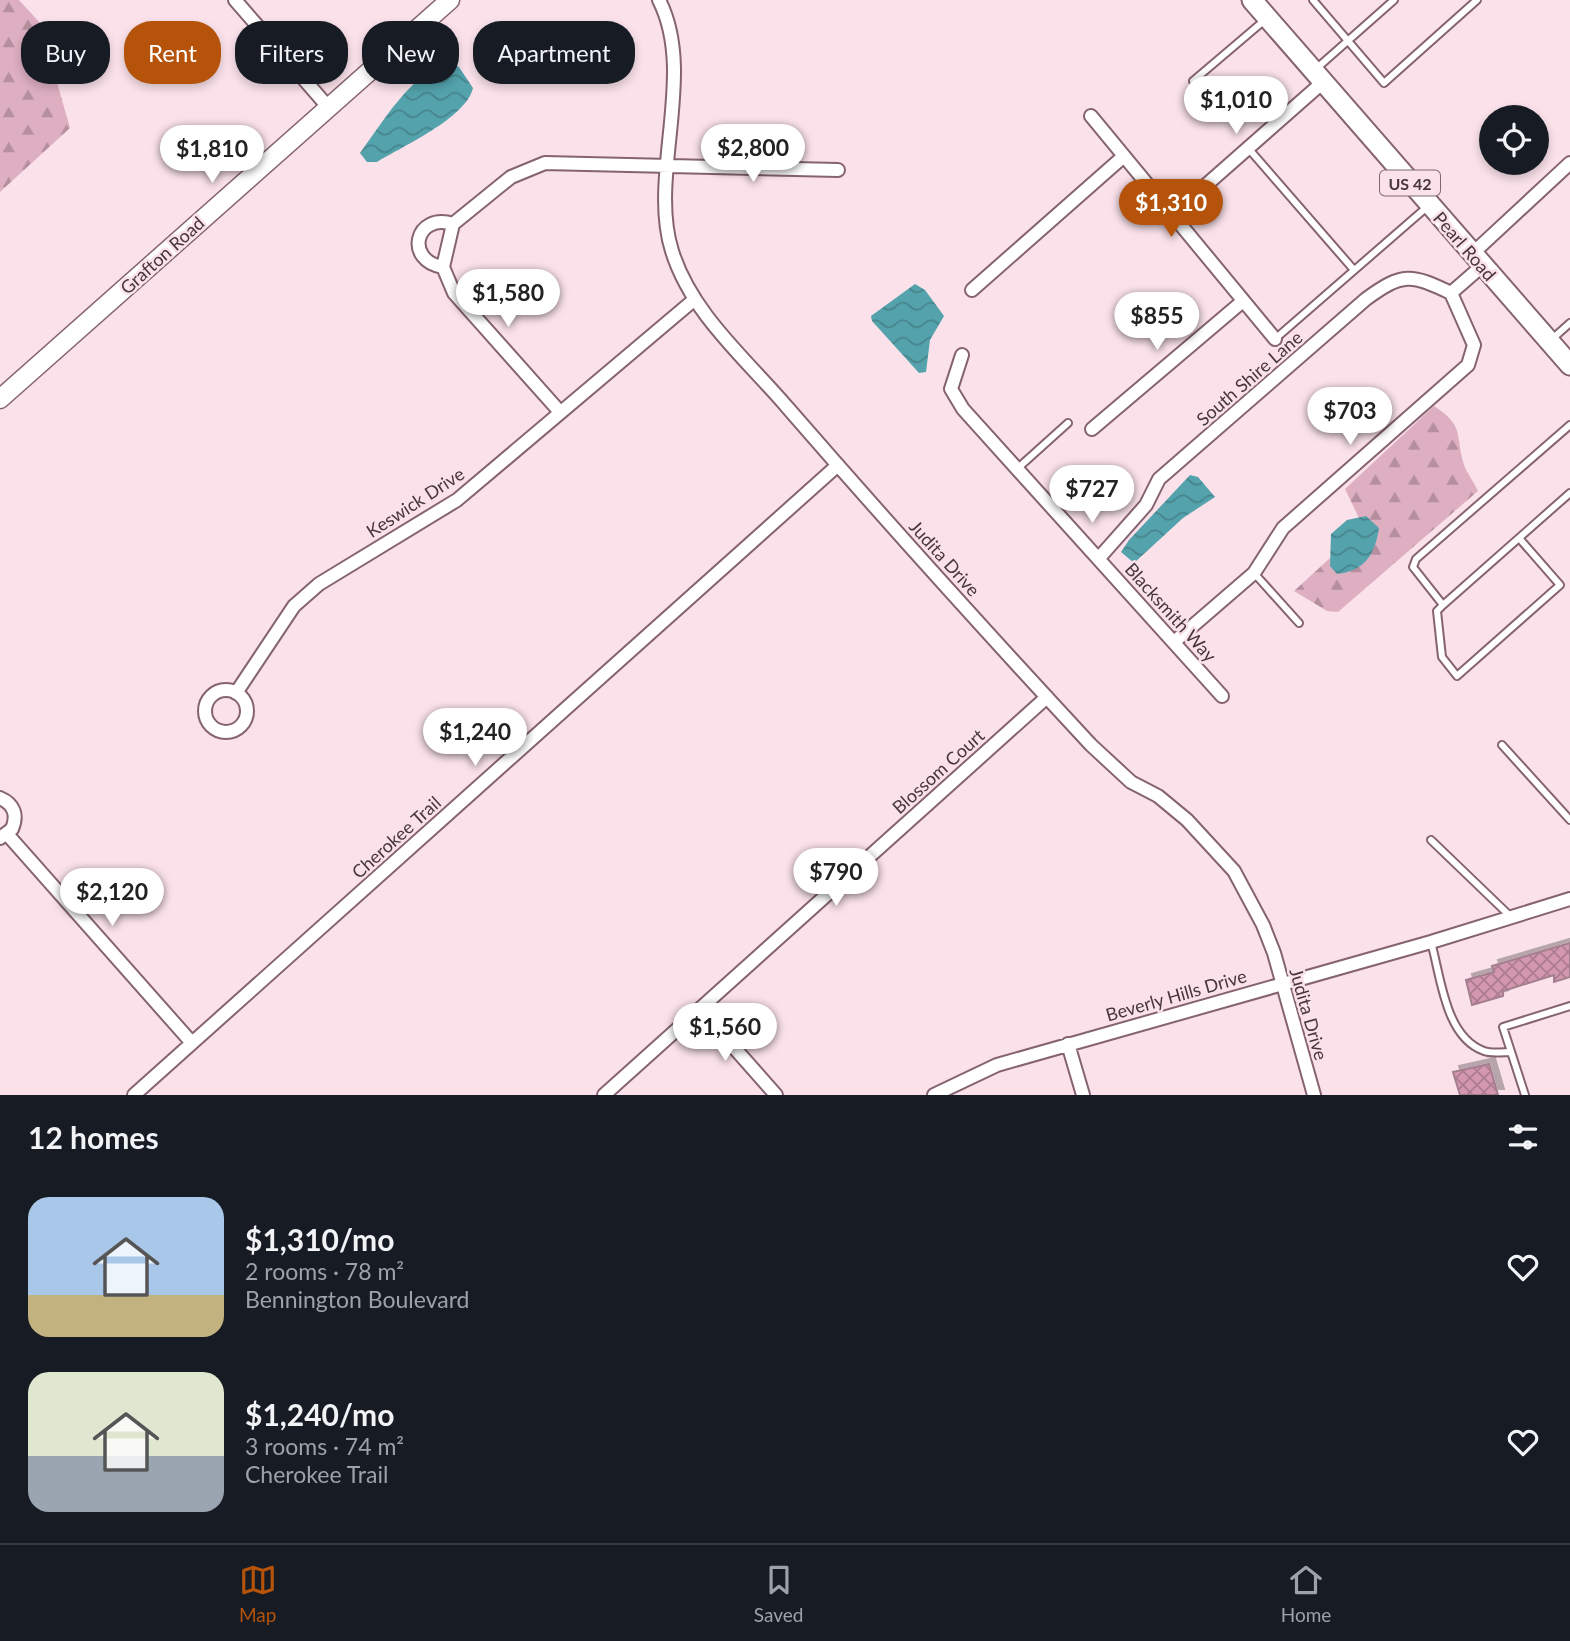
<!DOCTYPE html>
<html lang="en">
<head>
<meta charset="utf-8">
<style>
  body { margin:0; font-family:Lato,sans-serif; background:#242831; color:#f1f3f6; height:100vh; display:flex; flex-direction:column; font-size:26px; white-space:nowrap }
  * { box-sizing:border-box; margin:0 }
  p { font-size:23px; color:#9ea1a6 }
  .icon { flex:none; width:38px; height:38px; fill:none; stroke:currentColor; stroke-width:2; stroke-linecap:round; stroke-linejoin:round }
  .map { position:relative; height:1095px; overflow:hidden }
  .side { display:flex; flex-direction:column; background:#171b24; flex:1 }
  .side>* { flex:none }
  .top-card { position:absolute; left:21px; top:21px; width:700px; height:63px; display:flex; gap:14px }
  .fabs { position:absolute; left:1479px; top:105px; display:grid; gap:14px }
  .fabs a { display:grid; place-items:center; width:70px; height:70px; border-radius:50%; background:#171b24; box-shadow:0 4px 10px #0003; font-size:35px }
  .price { position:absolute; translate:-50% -60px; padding:0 16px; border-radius:24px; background:#fff; color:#222; font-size:23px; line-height:46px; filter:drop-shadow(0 2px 4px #0008) }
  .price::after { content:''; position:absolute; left:50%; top:42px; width:21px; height:16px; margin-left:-10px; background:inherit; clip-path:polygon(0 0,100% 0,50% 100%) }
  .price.current { background:#b45309; color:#fff }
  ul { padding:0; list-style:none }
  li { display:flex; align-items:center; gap:21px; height:175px; padding:0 28px }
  li span { display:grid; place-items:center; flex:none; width:196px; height:140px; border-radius:21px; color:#555 }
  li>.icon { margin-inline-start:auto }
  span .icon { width:84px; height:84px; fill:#fffc; stroke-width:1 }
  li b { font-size:30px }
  h2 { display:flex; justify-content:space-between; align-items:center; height:84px; padding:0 28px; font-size:30px }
  .tag { padding:0 24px; border-radius:28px; background:#171b24; box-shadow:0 4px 10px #0003; font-size:24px; line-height:63px }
  .tag.current { background:#b45309; color:#fff }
  .tabs { display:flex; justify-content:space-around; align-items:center; height:98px; border-top:2px solid #363941; background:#171b24; font-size:19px; color:#9ea1a6 }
  .tabs a { display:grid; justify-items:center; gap:4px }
  .tabs .current { color:#b45309 }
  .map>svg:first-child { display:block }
</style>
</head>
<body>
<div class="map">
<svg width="1570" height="1095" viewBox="0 0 1570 1095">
  <defs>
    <pattern id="forest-firs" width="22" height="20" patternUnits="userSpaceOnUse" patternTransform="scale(1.75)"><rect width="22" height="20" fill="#ddafc1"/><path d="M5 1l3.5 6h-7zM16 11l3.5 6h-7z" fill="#b58f9e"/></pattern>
    <pattern id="water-waves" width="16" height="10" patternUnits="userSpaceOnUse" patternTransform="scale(1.75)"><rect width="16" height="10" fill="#53a2ac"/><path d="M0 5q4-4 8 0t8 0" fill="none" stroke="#47858d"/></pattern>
    <pattern id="building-cross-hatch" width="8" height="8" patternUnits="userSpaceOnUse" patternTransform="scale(1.75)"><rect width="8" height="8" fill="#d397af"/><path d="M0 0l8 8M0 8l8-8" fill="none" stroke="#ad7c90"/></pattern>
    <filter id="shadow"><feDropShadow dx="6" dy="-6" stdDeviation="0" flood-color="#0004"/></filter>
  </defs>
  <rect width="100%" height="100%" fill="#fae1ea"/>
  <path fill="url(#forest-firs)" d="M0,0h19l21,23 30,105 -70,64z
    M1434,406c31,20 21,29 30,59 3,8 10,17 14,26l-140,121 -11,-1 -33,-20 36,-33v8l36,-50 -7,2 -14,-29z"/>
  <path fill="url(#water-waves)" d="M446,61l13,6 14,21c-7,30 -70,58 -96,74h-10l-7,-9c25,-34 47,-73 86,-92z
    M915,284l10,6 19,26 -14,24 -4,32 -7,1 -47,-52 -1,-5z
    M1190,475l8,2 17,20 -32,21 -49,45 -13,-11 8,-12z
    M1366,516l13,12c-4,26 -14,43 -42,46l-7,-8 1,-32 16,-14z"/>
  <path fill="url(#building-cross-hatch)" stroke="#a47f8d" stroke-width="2" filter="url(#shadow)" d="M1570,943v34l-16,5v-7l-51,16v5l-31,9 -6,-25 28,-8 -2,-6z
    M1489,1064l9,31h-38l-7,-23z"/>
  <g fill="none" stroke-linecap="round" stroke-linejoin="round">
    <g stroke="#866370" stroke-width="10">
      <path id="lane" d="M1313,0l71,83 93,-83
        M1317,68l77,-68
        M1193,81l73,-62
        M1248,148l106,122
        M1275,339l152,-132
        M1551,340l19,-17
        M1018,468l50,-45
        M1519,538l41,47 -103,91 -15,-19 -5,-46 6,-6 127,-112
        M1254,573l45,50
        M1443,605l-30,-38 3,-8 154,-134
        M1502,745l68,75
        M1431,840l79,76
        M1431,942c10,35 14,95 53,109 8,3 19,1 27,1
        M1525,1095l-22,-68 67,-21"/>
    </g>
    <g stroke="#866370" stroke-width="16">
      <path id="street" d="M235,0l94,108
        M659,0c38,74 -11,176 13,251 19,62 74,108 115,156 99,114 201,227 304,338l40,37 27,14 29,24 47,51 29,54 11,28 40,142
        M1091,116l184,223
        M1172,215l150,-132
        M1472,254l98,-91
        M443,267c-39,-6 -28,-55 10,-43
        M972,290l152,-134
        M962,355l-11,34 12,20 259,287
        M560,412l-106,-119 -11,-26 10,-43 58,-47 34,-14 293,7
        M1092,429l151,-128
        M1099,558l47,-53 13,-26 207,-180c37,-27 45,-25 85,-6
        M1174,642l80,-69 29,-45 185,-163 6,-20 -23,-52 31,-27
        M205 711a21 21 0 1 1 42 0a21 21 0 1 1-42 0Z
        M236,693l58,-87 25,-22 138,-84 238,-201
        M0,798c14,6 18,17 12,31l-12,9
        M7,834l185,209
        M700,1009l76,86
        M1068,1044l15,51
        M134,1095l704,-630
        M604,1095l443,-398
        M934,1095l63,-30 434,-123 139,-43"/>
    </g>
    <g stroke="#866370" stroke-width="21">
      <path id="secondary" d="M0,399l450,-399"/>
    </g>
    <g stroke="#866370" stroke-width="23">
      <path id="primary" d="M1252,0l318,365"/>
    </g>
    <use href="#lane" stroke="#fff" stroke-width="6"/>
    <use href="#street" stroke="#fff" stroke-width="12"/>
    <use href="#secondary" stroke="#fff" stroke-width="18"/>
    <use href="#primary" stroke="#fff" stroke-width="19"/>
  </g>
  <g text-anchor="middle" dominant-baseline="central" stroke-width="5" stroke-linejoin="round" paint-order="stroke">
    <rect fill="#fae1ea" stroke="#7d6a71" stroke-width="2" x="1380" y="170.5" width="60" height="25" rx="5"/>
    <g font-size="16" font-weight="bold" fill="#47373d">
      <text x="1410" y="183">US 42</text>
    </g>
    <g font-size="18" fill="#47373d" stroke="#fae1ea">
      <text transform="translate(1465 246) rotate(49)">Pearl Road</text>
      <text transform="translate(162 255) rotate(-42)">Grafton Road</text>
      <text transform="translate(1249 378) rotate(-41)">South Shire Lane</text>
      <text transform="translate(415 502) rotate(-33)">Keswick Drive</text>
      <text transform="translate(945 558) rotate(48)">Judita Drive</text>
      <text transform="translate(1171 612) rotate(48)">Blacksmith Way</text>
      <text transform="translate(938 771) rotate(-42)">Blossom Court</text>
      <text transform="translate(396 837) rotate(-42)">Cherokee Trail</text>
      <text transform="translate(1176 995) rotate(-16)">Beverly Hills Drive</text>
      <text transform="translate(1309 1014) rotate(74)">Judita Drive</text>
    </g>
  </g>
</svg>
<div class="fabs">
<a><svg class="icon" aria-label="locate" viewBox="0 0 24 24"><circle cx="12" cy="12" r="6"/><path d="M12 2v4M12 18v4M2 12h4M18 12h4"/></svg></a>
</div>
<b class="price" style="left:1236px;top:136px">$1,010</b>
<b class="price" style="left:753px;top:184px">$2,800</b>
<b class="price" style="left:212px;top:185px">$1,810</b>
<b class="price current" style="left:1171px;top:239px">$1,310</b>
<b class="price" style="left:508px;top:329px">$1,580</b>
<b class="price" style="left:1157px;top:352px">$855</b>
<b class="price" style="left:1350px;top:447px">$703</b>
<b class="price" style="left:1092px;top:525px">$727</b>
<b class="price" style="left:475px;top:768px">$1,240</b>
<b class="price" style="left:836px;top:908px">$790</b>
<b class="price" style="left:112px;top:928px">$2,120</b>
<b class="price" style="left:725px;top:1063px">$1,560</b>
<div class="top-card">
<a class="tag">Buy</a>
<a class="tag current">Rent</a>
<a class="tag">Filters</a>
<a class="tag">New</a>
<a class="tag">Apartment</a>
</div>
</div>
<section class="side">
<h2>12 homes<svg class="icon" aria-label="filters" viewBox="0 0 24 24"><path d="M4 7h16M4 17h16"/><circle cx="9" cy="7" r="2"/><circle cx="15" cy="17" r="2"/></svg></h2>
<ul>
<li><span style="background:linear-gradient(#a9c7e8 70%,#c2b280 0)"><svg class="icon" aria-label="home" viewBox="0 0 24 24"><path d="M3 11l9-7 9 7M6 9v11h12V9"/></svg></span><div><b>$1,310/mo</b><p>2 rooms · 78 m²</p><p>Bennington Boulevard</p></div><svg class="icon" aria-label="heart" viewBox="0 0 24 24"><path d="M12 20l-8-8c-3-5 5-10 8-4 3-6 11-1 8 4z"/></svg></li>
<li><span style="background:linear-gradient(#dfe7d0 60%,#9aa5b1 0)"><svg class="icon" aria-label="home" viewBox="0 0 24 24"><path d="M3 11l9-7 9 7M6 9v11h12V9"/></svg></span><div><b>$1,240/mo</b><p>3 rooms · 74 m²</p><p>Cherokee Trail</p></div><svg class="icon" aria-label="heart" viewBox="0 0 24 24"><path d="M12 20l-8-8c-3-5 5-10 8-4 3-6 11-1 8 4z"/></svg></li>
</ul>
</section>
<nav class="tabs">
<a class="current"><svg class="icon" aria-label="map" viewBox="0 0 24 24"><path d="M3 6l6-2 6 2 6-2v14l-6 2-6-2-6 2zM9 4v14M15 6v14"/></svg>Map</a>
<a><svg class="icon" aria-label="saved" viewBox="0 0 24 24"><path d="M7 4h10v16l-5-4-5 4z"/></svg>Saved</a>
<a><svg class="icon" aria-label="home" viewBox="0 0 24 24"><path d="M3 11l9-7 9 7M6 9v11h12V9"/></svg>Home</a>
</nav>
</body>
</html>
